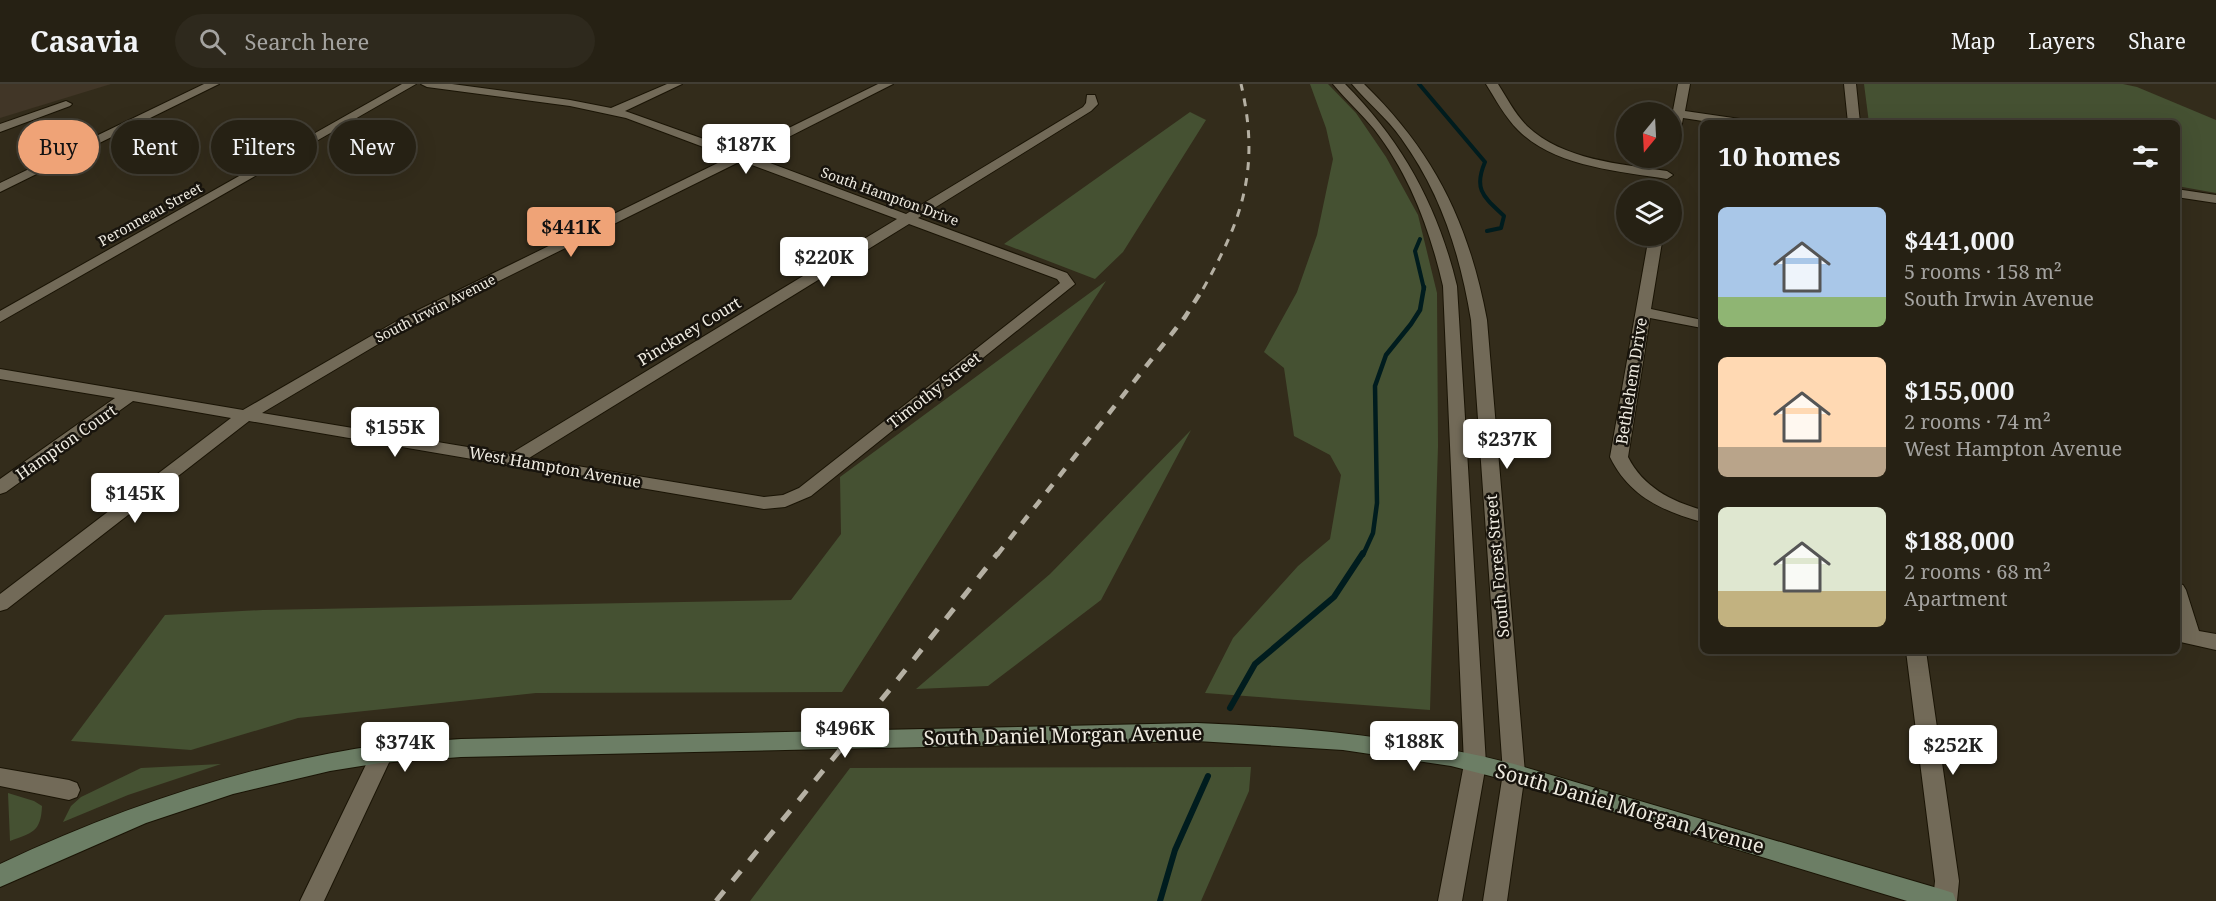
<!DOCTYPE html>
<html lang="en">
<head>
<meta charset="utf-8">
<style>
  body { margin:0; font-family:"Noto Serif",serif; background:#2e291d; color:#f1f3f6; height:100vh; display:flex; flex-direction:column; font-size:22px; white-space:nowrap }
  * { box-sizing:border-box; margin:0 }
  p { font-size:20px; color:#a4a3a0 }
  .icon { flex:none; width:33px; height:33px; fill:none; stroke:currentColor; stroke-width:2; stroke-linecap:round; stroke-linejoin:round }
  .map { position:relative; flex:1; overflow:hidden }
  .sheet { position:absolute; left:1700px; top:36px; width:480px; height:534px; display:flex; flex-direction:column; background:#262114; border-radius:9px; box-shadow:0 6px 24px #0002,0 0 0 2px #423e34 }
  .sheet>* { flex:none }
  .top-card { position:absolute; left:18px; top:36px; width:570px; height:54px; display:flex; gap:12px }
  .needle { width:39px; rotate:198deg }
  .buttons { position:absolute; left:1616px; top:18px; display:grid; gap:12px }
  .buttons a { display:grid; place-items:center; width:66px; height:66px; border-radius:50%; background:#262114; box-shadow:0 6px 24px #0002,0 0 0 2px #423e34; font-size:30px }
  .price { position:absolute; translate:-50% -51px; padding:0 14px; border-radius:6px; background:#fff; color:#222; font-size:20px; line-height:39px; filter:drop-shadow(0 2px 3px #0008) }
  .price::after { content:''; position:absolute; left:50%; top:36px; width:18px; height:14px; margin-left:-9px; background:inherit; clip-path:polygon(0 0,100% 0,50% 100%) }
  .price.selected { background:#efa377; color:#111 }
  ul { padding:0; list-style:none }
  li { display:flex; align-items:center; gap:18px; height:150px; padding:0 18px }
  li span { display:grid; place-items:center; flex:none; width:168px; height:120px; border-radius:9px; color:#555 }
  li>.icon { margin-inline-start:auto }
  span .icon { width:72px; height:72px; fill:#fffc; stroke-width:1 }
  li b { font-size:26px }
  h2 { display:flex; justify-content:space-between; align-items:center; height:72px; padding:0 18px; font-size:26px }
  .chip { padding:0 21px; border-radius:27px; background:#262114; box-shadow:0 6px 24px #0002,0 0 0 2px #423e34; font-size:21px; line-height:54px }
  .chip.selected { background:#efa377; color:#111 }
  header { display:flex; align-items:center; gap:36px; box-sizing:border-box; height:84px; padding:0 30px; background:#262114; border-bottom:2px solid #423e34 }
  header strong { font-size:28px }
  nav { display:flex; gap:33px; margin-inline-start:auto; font-size:21px }
  .search { width:420px; height:54px; background:#2e291d; display:flex; align-items:center; gap:15px; box-sizing:border-box; padding:0 21px; border-radius:33px; color:#a4a3a0; font-size:22px }
  .map>svg:first-child { display:block }
</style>
</head>
<body>
<header>
<strong>Casavia</strong>
<div class="search"><svg class="icon" aria-label="search" viewBox="0 0 24 24"><circle cx="10" cy="10" r="6"/><path d="M15 15l6 6"/></svg>Search here</div>
<nav><a>Map</a><a>Layers</a><a>Share</a></nav>
</header>
<div class="map">
<svg width="2216" height="817" viewBox="0 0 2216 817">
  <rect width="100%" height="100%" fill="#332c1b"/>
  <path fill="#413627" d="M0,0h111l-111,34z"/>
  <path fill="#455132" d="M1310,0h18l28,29 30,44 32,58 19,78 1,153 -8,264 -225,-17 28,-55 65,-72 32,-27 11,-64 -11,-20 -36,-19 -10,-68 -20,-16 33,-60 20,-57 16,-76 -7,-31z
    M1864,0h259l14,3 79,33v73l-39,-7 -1,-63h-307z
    M1190,28l16,8 -83,132 -28,27 -91,-35z
    M1106,197l-264,411 -306,1 -238,25 -107,32 -120,-9 94,-126 98,-5 528,-10 50,-66 -1,-57z
    M1191,346l-90,170 -113,86 -72,3 134,-115z
    M221,680l-93,31 -65,27 8,-16 10,-9 60,-29z
    M1251,683l-2,24 -48,110h-451l100,-133z
    M8,709l26,8 8,5c-1,26 -10,27 -32,35z"/>
  <g fill="none" stroke-linecap="round" stroke-linejoin="round">
    <path stroke="#001c1e" stroke-width="4" d="M1419,0l66,78c-12,28 -1,35 19,54l-3,12 -14,3
      M1420,155l-5,12 9,38"/>
    <path stroke="#001c1e" stroke-width="4.5" d="M1363,471l10,-22 4,-30 -2,-117 11,-31 25,-31 9,-14 4,-23"/>
    <path stroke="#001c1e" stroke-width="6" d="M1230,624l25,-44 79,-67 29,-44
      M1160,817l15,-51 33,-74"/>
    <g stroke="#1a1405" stroke-width="2">
      <path id="minor" d="M204,0h15l-219,108v-9l81,-39 -35,-5v-6l46,5z
        M402,0h14l-416,238v-11z
        M421,0h31l118,16 41,8 56,-24h15l-57,27 115,41 138,-68h15l-142,72 155,58 177,-107 3,-4 1,-8h8l3,9 -7,7 -173,107 149,55 8,11 -264,212 -26,11 -21,2 -515,-88 -242,188 -7,2v-17l231,-176 -98,-17 -127,91 -6,2v-15l115,-81 -115,-19v-10l243,41 159,-92 328,-161 -104,-39 -56,-12 -143,-19zM741,77l156,58 -387,235 -248,-41 150,-89zM909,140l148,55 3,4 -261,205 -16,7 -19,2 -235,-39z
        M1486,0h12c9,14 17,30 29,42 36,34 93,38 140,45l6,4 -6,4c-49,-8 -112,-12 -149,-49 -13,-13 -22,-30 -32,-46z
        M1678,0h12l-5,27 55,8 6,4h-30l-33,-5 -6,34 -6,4v-35z
        M1844,0h12l4,39h-12z
        M66,17l6,3 -2,2 -70,26v-8z
        M2176,105l40,6v8l-40,-6z
        M1649,152h14l-12,73 51,11v8l-52,-10 -22,139c15,30 43,44 74,53v12c-40,-11 -73,-26 -92,-65z
        M2176,499l7,2 3,5 13,41 17,3v16l-40,-9z
        M1906,567h20l33,230 -2,20h-24l2,-20z
        M382,661l8,3 3,6 -69,147h-24l74,-153z
        M0,684l69,12 8,3 3,7 -3,7 -8,3 -69,-14z"/>
    </g>
    <g stroke="#1a1405" stroke-width="2">
      <path id="tertiary" d="M1333,0h12c58,58 93,123 112,202l29,478 -24,137h-24l26,-137 -21,-478c-13,-56 -33,-111 -69,-157 -13,-16 -28,-29 -41,-45z
        M1352,0h12c71,69 105,140 123,236l38,453 -18,128h-24l20,-128 -32,-453c-11,-66 -30,-127 -70,-182 -14,-20 -33,-35 -49,-54z"/>
    </g>
    <g stroke="#1a1405" stroke-width="2">
      <path id="secondary" d="M1197,639c108,4 212,14 317,41l430,126 9,3 3,8h-49l-393,-119 -63,-16 -108,-16 -146,-9 -736,16 -81,6 -50,8 -97,23 -87,29 -146,64v-23c121,-57 246,-99 379,-119 27,-4 55,-4 82,-6z"/>
    </g>
    <use href="#minor" fill="#726a58" fill-rule="evenodd"/>
    <use href="#tertiary" fill="#726a58" fill-rule="evenodd"/>
    <use href="#secondary" fill="#6c7e65" fill-rule="evenodd"/>
    <path stroke="#b5b0a3" stroke-width="3" stroke-dasharray="8 8" stroke-linecap="butt" d="M1203,205c41,-72 57,-123 38,-205"/>
    <path stroke="#b5b0a3" stroke-width="4.5" stroke-dasharray="10 10" stroke-linecap="butt" d="M997,471l188,-238 19,-30"/>
    <path stroke="#b5b0a3" stroke-width="5" stroke-dasharray="13 13" stroke-linecap="butt" d="M716,817l175,-213 107,-135"/>
  </g>
  <g text-anchor="middle" dominant-baseline="central" stroke-width="5" stroke-linejoin="round" paint-order="stroke">
    <g font-size="14" fill="#efebe1" stroke="#18140d">
      <text transform="translate(890 112) rotate(20)">South Hampton Drive</text>
      <text transform="translate(150 130) rotate(-29)">Peronneau Street</text>
      <text transform="translate(435 224) rotate(-27)">South Irwin Avenue</text>
    </g>
    <g font-size="16" fill="#efebe1" stroke="#18140d">
      <text transform="translate(689 247) rotate(-31)">Pinckney Court</text>
      <text transform="translate(1631 297) rotate(-81)">Bethlehem Drive</text>
      <text transform="translate(934 306) rotate(-38)">Timothy Street</text>
      <text transform="translate(66 358) rotate(-35)">Hampton Court</text>
      <text transform="translate(555 383) rotate(10)">West Hampton Avenue</text>
      <text transform="translate(1497 482) rotate(-95)">South Forest Street</text>
    </g>
    <g font-size="20" fill="#efebe1" stroke="#18140d">
      <text transform="translate(1063 651) rotate(-1)">South Daniel Morgan Avenue</text>
      <text transform="translate(1630 724) rotate(16)">South Daniel Morgan Avenue</text>
    </g>
  </g>
</svg>
<div class="buttons">
<a><svg class="needle" viewBox="-14 -14 28 28"><path d="M0-13l5 13h-10z" fill="#e53935"/><path d="M0 13l5-13h-10z" fill="#a4a3a0"/></svg></a>
<a><svg class="icon" aria-label="layers" viewBox="0 0 24 24"><path d="M12 4l9 5-9 5-9-5zM3 14l9 5 9-5"/></svg></a>
</div>
<b class="price" style="left:746px;top:91px">$187K</b>
<b class="price selected" style="left:571px;top:174px">$441K</b>
<b class="price" style="left:824px;top:204px">$220K</b>
<b class="price" style="left:395px;top:374px">$155K</b>
<b class="price" style="left:1507px;top:386px">$237K</b>
<b class="price" style="left:135px;top:440px">$145K</b>
<b class="price" style="left:845px;top:675px">$496K</b>
<b class="price" style="left:1414px;top:688px">$188K</b>
<b class="price" style="left:405px;top:689px">$374K</b>
<b class="price" style="left:1953px;top:692px">$252K</b>
<div class="top-card">
<a class="chip selected">Buy</a>
<a class="chip">Rent</a>
<a class="chip">Filters</a>
<a class="chip">New</a>
</div>
<section class="sheet">
<h2>10 homes<svg class="icon" aria-label="filters" viewBox="0 0 24 24"><path d="M4 7h16M4 17h16"/><circle cx="9" cy="7" r="2"/><circle cx="15" cy="17" r="2"/></svg></h2>
<ul>
<li><span style="background:linear-gradient(#a9c7e8 75%,#8fb573 0)"><svg class="icon" aria-label="home" viewBox="0 0 24 24"><path d="M3 11l9-7 9 7M6 9v11h12V9"/></svg></span><div><b>$441,000</b><p>5 rooms · 158 m²</p><p>South Irwin Avenue</p></div></li>
<li><span style="background:linear-gradient(#ffd9b3 75%,#b9a48a 0)"><svg class="icon" aria-label="home" viewBox="0 0 24 24"><path d="M3 11l9-7 9 7M6 9v11h12V9"/></svg></span><div><b>$155,000</b><p>2 rooms · 74 m²</p><p>West Hampton Avenue</p></div></li>
<li><span style="background:linear-gradient(#dfe7d0 70%,#c2b280 0)"><svg class="icon" aria-label="home" viewBox="0 0 24 24"><path d="M3 11l9-7 9 7M6 9v11h12V9"/></svg></span><div><b>$188,000</b><p>2 rooms · 68 m²</p><p>Apartment</p></div></li>
</ul>
</section>
</div>
</body>
</html>
